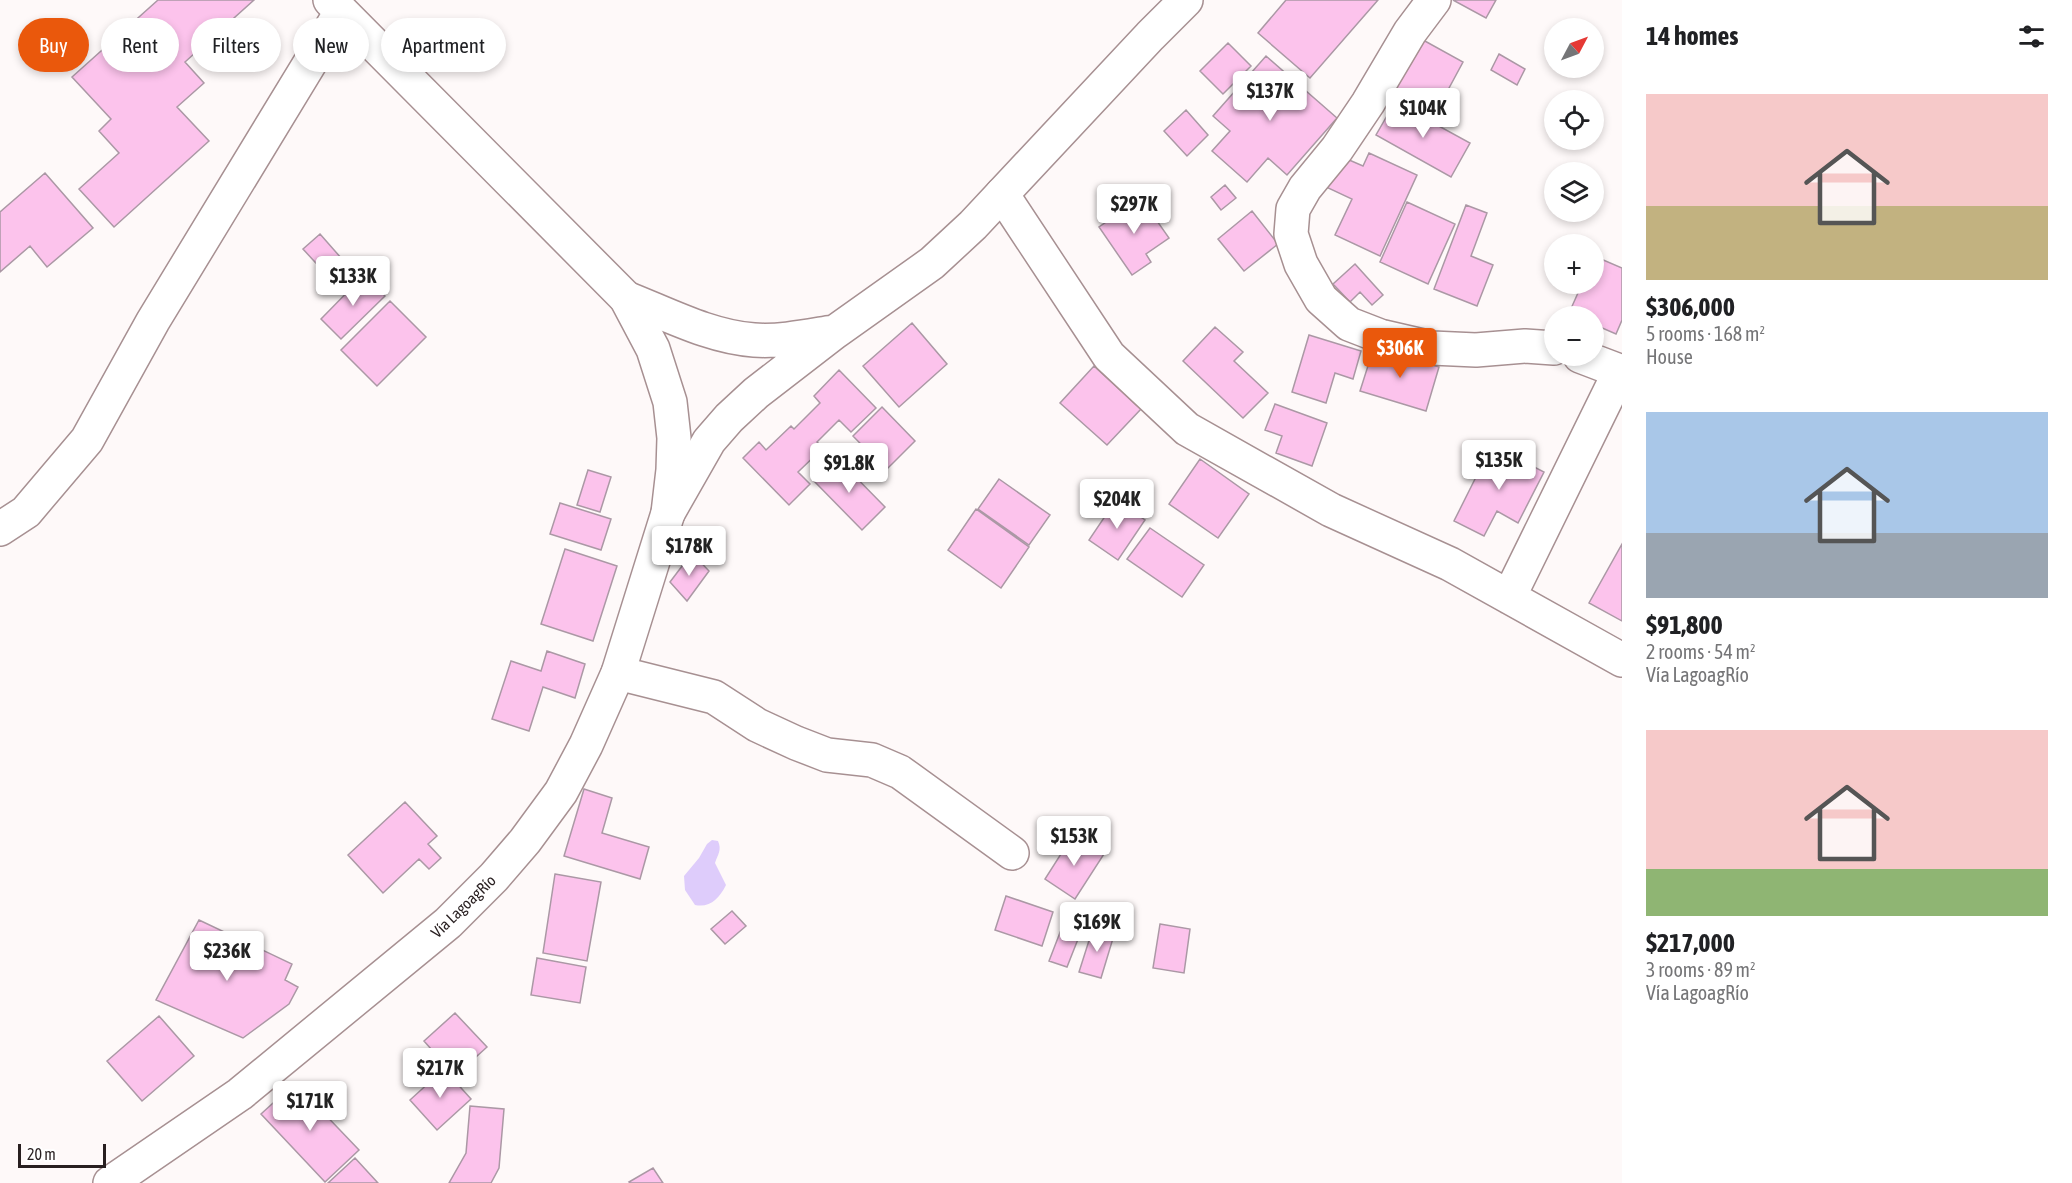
<!DOCTYPE html>
<html lang="en">
<head>
<meta charset="utf-8">
<style>
  body { margin:0; font-family:"Asap Condensed",sans-serif; background:#f6f6f6; color:#202124; height:100vh; display:flex; flex-direction:column; font-size:22px; white-space:nowrap }
  * { box-sizing:border-box; margin:0 }
  p { font-size:20px; color:#757577 }
  .icon { flex:none; width:33px; height:33px; fill:none; stroke:currentColor; stroke-width:2; stroke-linecap:round; stroke-linejoin:round }
  .map { position:relative; flex:1; overflow:hidden }
  .drawer { display:flex; flex-direction:column; background:#fff; width:450px }
  .drawer>* { flex:none }
  .top-card { position:absolute; left:18px; top:18px; width:570px; height:54px; display:flex; gap:12px }
  .needle { width:39px; rotate:49deg }
  .tools { position:absolute; left:1544px; top:18px; display:grid; gap:12px }
  .tools a { display:grid; place-items:center; width:60px; height:60px; border-radius:50%; background:#fff; box-shadow:0 3px 9px #0003; font-size:30px }
  .scale { position:absolute; left:18px; bottom:15px; width:88px; box-sizing:border-box; padding-left:6px; border:3px solid #281f20; border-top:0; font-size:16px; line-height:21px; white-space:nowrap; color:#281f20; -webkit-text-stroke:4px #fff; paint-order:stroke }
  .price { position:absolute; translate:-50% -51px; padding:0 14px; border-radius:6px; background:#fff; color:#222; font-size:20px; line-height:39px; filter:drop-shadow(0 2px 3px #0008) }
  .price::after { content:''; position:absolute; left:50%; top:36px; width:18px; height:14px; margin-left:-9px; background:inherit; clip-path:polygon(0 0,100% 0,50% 100%) }
  .price.selected { background:#ea580c; color:#fff }
  ul { padding:0; list-style:none }
  li { display:grid; align-content:center; gap:12px; height:318px; padding:0 24px }
  li span { display:grid; place-items:center; height:186px; border-radius:0px; color:#555 }
  li>.icon { margin-inline-start:auto }
  span .icon { width:108px; height:108px; fill:#fffc; stroke-width:1 }
  li b { font-size:26px }
  h2 { display:flex; justify-content:space-between; align-items:center; height:72px; padding:0 24px; font-size:26px }
  .pill { padding:0 21px; border-radius:27px; background:#fff; box-shadow:0 3px 9px #0003; font-size:21px; line-height:54px }
  .pill.selected { background:#ea580c; color:#fff }
  main { display:flex; flex:1; min-height:0 }
  .map>svg:first-child { display:block }
</style>
</head>
<body>
<main>
<div class="map">
<svg width="1622" height="1183" viewBox="0 0 1622 1183">
  <rect width="100%" height="100%" fill="#fef9f9"/>
  <path fill="#deccfb" d="M712,840l6,1c4,9 0,13 -3,22l11,22c-7,14 -16,23 -31,20l-10,-15 -1,-14 15,-18 8,-14z"/>
  <path fill="#fcc3ec" stroke="#ab98a5" stroke-width="1.5" d="M158,0h96l-69,62 19,21 -27,24 32,34 -95,86 -35,-38 40,-36 -20,-22 12,-12 -39,-42z
    M1286,0h92l-68,78 -52,-45z
    M1453,0h43l-10,18z
    M1414,35l49,27 -28,52 -50,-27z
    M1228,43l23,23 -28,28 -23,-23z
    M1499,54l26,15 -8,16 -26,-15z
    M1266,56l71,62 -50,57 -19,-17 -21,24 -35,-31 18,-20 -17,-15z
    M1395,102l75,41 -19,34 -75,-42z
    M1186,110l22,25 -21,21 -23,-25z
    M1369,153l48,22 -37,81 -45,-21 17,-36 -26,-12 14,-31 23,10z
    M45,173l48,55 -46,39 -17,-21 -30,26v-60z
    M1225,185l11,13 -15,12 -10,-13z
    M1141,198l28,40 -23,16 5,8 -19,13 -33,-48z
    M1407,202l48,22 -27,60 -48,-22z
    M1466,205l21,8 -16,43 22,9 -16,41 -43,-17z
    M1252,211l26,33 -34,27 -26,-32z
    M320,234l22,25 -17,14 -22,-24z
    M1594,256l28,12v52l-6,14 -23,-10v-8h-16l-8,-3 13,-29h11z
    M1355,264l28,31 -11,10 -12,-13 -10,10 -17,-18z
    M364,275l21,21 -44,43 -20,-20z
    M390,301l36,36 -49,49 -36,-36z
    M912,323l35,41 -48,43 -36,-41z
    M1215,327l28,25 -9,9 34,32 -25,25 -60,-57z
    M1309,335l52,16 -8,28 -18,-6 -9,30 -34,-11z
    M1374,347l65,20 -13,44 -66,-20z
    M1094,366l47,43 -34,36 -47,-42z
    M839,370l37,38 -25,24 -12,-12 -22,22 6,6 -25,24 12,12 -21,21 -46,-47 16,-16 7,8 25,-24 3,3 26,-26 -6,-7z
    M1275,404l52,19 -15,43 -36,-13 6,-17 -17,-6z
    M882,407l33,34 -29,29 -33,-34z
    M1492,445l52,27 -26,51 -21,-12 -13,25 -30,-15z
    M836,457l49,50 -23,23 -49,-50z
    M1200,459l49,35 -31,44 -49,-34z
    M588,470l23,7 -11,35 -23,-7z
    M999,479l51,36 -21,30 -51,-36z
    M1116,500l29,20 -27,40 -29,-20z
    M560,503l51,16 -10,31 -51,-16z
    M976,509l53,38 -28,41 -53,-38z
    M1150,528l54,37 -22,32 -55,-38z
    M1622,544v77l-33,-18z
    M565,549l52,17 -24,75 -52,-17z
    M692,553l17,18 -22,30 -17,-19z
    M547,651l38,13 -10,34 -32,-11 -14,44 -37,-12 19,-58 30,10z
    M584,789l28,9 -10,35 47,14 -9,32 -76,-23z
    M405,802l32,34 -9,8 13,14 -12,11 -10,-10 -36,34 -35,-38z
    M1073,835l31,19 -29,45 -30,-20z
    M555,874l46,8 -14,79 -44,-8z
    M1006,896l47,16 -11,34 -47,-16z
    M732,911l14,15 -21,18 -14,-15z
    M1066,917l18,7 -17,43 -18,-6z
    M199,920l93,44 -7,16 13,7 -9,17 -46,34 -87,-38z
    M1160,924l30,5 -6,44 -31,-5z
    M1093,928l21,7 -13,43 -22,-6z
    M537,958l49,9 -6,36 -49,-8z
    M455,1013l32,34 -32,29 -31,-35z
    M159,1016l35,40 -52,45 -35,-40z
    M444,1069l27,30 -34,31 -27,-30z
    M295,1083l64,67 -34,32 -64,-68z
    M470,1106l34,3 -5,59 -8,15h-42l17,-30z
    M355,1158l23,25h-50z
    M653,1168l10,15h-33l-1,-1z"/>
  <g fill="none" stroke-linecap="round" stroke-linejoin="round">
    <g stroke="#a79092" stroke-width="36">
      <path id="minor" d="M1434,0l-24,32 -42,71 -31,46 -32,39 -12,21 -2,25 10,30 20,35 28,25 31,12 52,12 44,2 49,-4 29,2
        M1002,194l107,162 78,73 144,81 119,54 172,96
        M1580,356l42,16
        M0,529l26,-17 61,-72 66,-119 188,-309
        M1509,597l111,-226
        M618,673l96,24 43,28 39,18 31,12 45,5 28,12 112,81"/>
    </g>
    <g stroke="#a79092" stroke-width="36">
      <path id="major" d="M626,298c41,16 84,39 128,42 26,2 54,-4 79,-8
        M668,513l41,-72 20,-23 27,-25 79,-61 97,-69 41,-38 177,-189 36,-36"/>
    </g>
    <g stroke="#a79092" stroke-width="36">
      <path id="highway" d="M110,1183l130,-89 208,-171 46,-46 31,-36 36,-49 25,-47 32,-72 50,-160 5,-43 1,-32 -4,-36 -17,-53 -27,-51 -296,-298"/>
    </g>
    <use href="#minor" stroke="#fff" stroke-width="33"/>
    <use href="#major" stroke="#fff" stroke-width="33"/>
    <use href="#highway" stroke="#fff" stroke-width="33"/>
  </g>
  <g text-anchor="middle" dominant-baseline="central" stroke-width="4.5" stroke-linejoin="round" paint-order="stroke">
    <g font-size="16" fill="#281f20" stroke="#fff">
      <text transform="translate(463 906) rotate(-44)">Vía LagoagRío</text>
    </g>
  </g>
</svg>
<div class="tools">
<a><svg class="needle" viewBox="-14 -14 28 28"><path d="M0-13l5 13h-10z" fill="#e53935"/><path d="M0 13l5-13h-10z" fill="#757577"/></svg></a>
<a><svg class="icon" aria-label="locate" viewBox="0 0 24 24"><circle cx="12" cy="12" r="6"/><path d="M12 2v4M12 18v4M2 12h4M18 12h4"/></svg></a>
<a><svg class="icon" aria-label="layers" viewBox="0 0 24 24"><path d="M12 4l9 5-9 5-9-5zM3 14l9 5 9-5"/></svg></a>
<a>+</a>
<a>−</a>
</div>
<div class="scale">20 m</div>
<b class="price" style="left:1270px;top:122px">$137K</b>
<b class="price" style="left:1423px;top:139px">$104K</b>
<b class="price" style="left:1134px;top:235px">$297K</b>
<b class="price" style="left:353px;top:307px">$133K</b>
<b class="price selected" style="left:1400px;top:379px">$306K</b>
<b class="price" style="left:1499px;top:491px">$135K</b>
<b class="price" style="left:849px;top:494px">$91.8K</b>
<b class="price" style="left:1117px;top:530px">$204K</b>
<b class="price" style="left:689px;top:577px">$178K</b>
<b class="price" style="left:1074px;top:867px">$153K</b>
<b class="price" style="left:1097px;top:953px">$169K</b>
<b class="price" style="left:227px;top:982px">$236K</b>
<b class="price" style="left:440px;top:1099px">$217K</b>
<b class="price" style="left:310px;top:1132px">$171K</b>
<div class="top-card">
<a class="pill selected">Buy</a>
<a class="pill">Rent</a>
<a class="pill">Filters</a>
<a class="pill">New</a>
<a class="pill">Apartment</a>
</div>
</div>
<section class="drawer">
<h2>14 homes<svg class="icon" aria-label="filters" viewBox="0 0 24 24"><path d="M4 7h16M4 17h16"/><circle cx="9" cy="7" r="2"/><circle cx="15" cy="17" r="2"/></svg></h2>
<ul>
<li><span style="background:linear-gradient(#f6c9c9 60%,#c2b280 0)"><svg class="icon" aria-label="home" viewBox="0 0 24 24"><path d="M3 11l9-7 9 7M6 9v11h12V9"/></svg></span><div><b>$306,000</b><p>5 rooms · 168 m²</p><p>House</p></div></li>
<li><span style="background:linear-gradient(#a9c7e8 65%,#9aa5b1 0)"><svg class="icon" aria-label="home" viewBox="0 0 24 24"><path d="M3 11l9-7 9 7M6 9v11h12V9"/></svg></span><div><b>$91,800</b><p>2 rooms · 54 m²</p><p>Vía LagoagRío</p></div></li>
<li><span style="background:linear-gradient(#f6c9c9 75%,#8fb573 0)"><svg class="icon" aria-label="home" viewBox="0 0 24 24"><path d="M3 11l9-7 9 7M6 9v11h12V9"/></svg></span><div><b>$217,000</b><p>3 rooms · 89 m²</p><p>Vía LagoagRío</p></div></li>
</ul>
</section>
</main>
</body>
</html>
